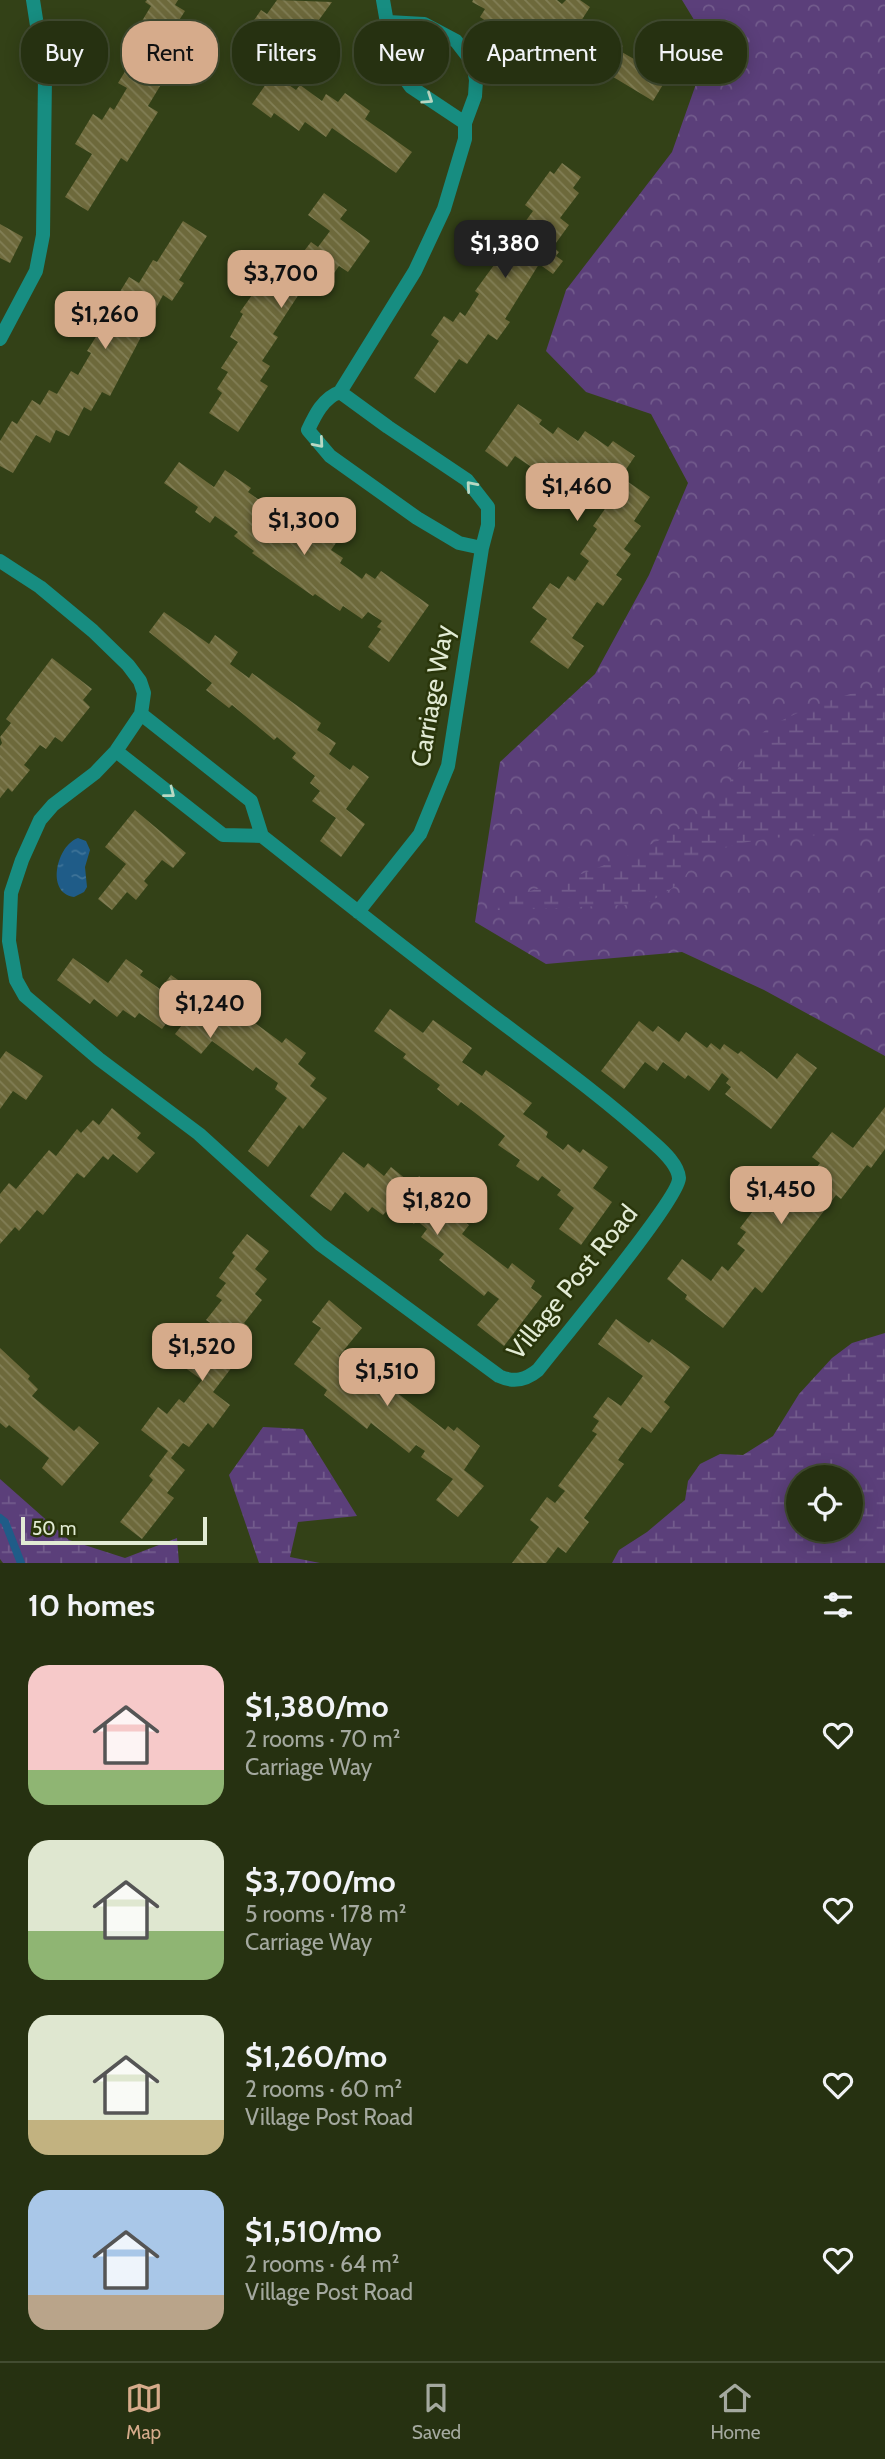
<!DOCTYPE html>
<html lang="en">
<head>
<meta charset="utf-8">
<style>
  body { margin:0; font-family:Cabin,sans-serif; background:#2e391a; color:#f1f3f6; height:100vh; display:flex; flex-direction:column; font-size:26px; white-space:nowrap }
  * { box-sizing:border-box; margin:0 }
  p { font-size:23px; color:#a4a99f }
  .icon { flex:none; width:38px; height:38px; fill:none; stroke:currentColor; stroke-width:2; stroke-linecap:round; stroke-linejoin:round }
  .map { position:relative; height:1563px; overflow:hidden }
  .drawer { display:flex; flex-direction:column; background:#263111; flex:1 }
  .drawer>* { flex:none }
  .top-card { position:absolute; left:21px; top:21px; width:844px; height:63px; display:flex; gap:14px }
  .buttons { position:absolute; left:786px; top:1465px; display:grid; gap:14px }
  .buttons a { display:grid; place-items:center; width:77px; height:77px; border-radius:50%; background:#263111; box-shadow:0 4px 18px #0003,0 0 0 2px #424c31; font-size:35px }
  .scale { position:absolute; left:21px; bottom:18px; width:186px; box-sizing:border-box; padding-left:7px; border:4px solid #e2ebd4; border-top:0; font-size:19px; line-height:24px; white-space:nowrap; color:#e2ebd4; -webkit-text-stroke:5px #2a360b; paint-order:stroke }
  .price { position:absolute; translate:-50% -60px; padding:0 16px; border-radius:14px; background:#d6ab8b; color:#111; font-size:23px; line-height:46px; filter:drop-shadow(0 2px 4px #0008) }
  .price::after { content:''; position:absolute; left:50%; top:42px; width:21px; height:16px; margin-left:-10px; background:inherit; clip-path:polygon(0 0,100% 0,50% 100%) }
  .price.current { background:#222; color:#fff }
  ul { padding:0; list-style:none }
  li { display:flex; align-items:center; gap:21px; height:175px; padding:0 28px }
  li span { display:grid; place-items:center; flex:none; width:196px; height:140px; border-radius:21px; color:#555 }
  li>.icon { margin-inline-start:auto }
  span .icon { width:84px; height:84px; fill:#fffc; stroke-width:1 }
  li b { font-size:30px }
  h2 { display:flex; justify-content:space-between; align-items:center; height:84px; padding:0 28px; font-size:30px }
  .chip { padding:0 24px; border-radius:28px; background:#263111; box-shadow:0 4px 18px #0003,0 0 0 2px #424c31; font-size:24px; line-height:63px }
  .chip.current { background:#d6ab8b; color:#111 }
  .menu { display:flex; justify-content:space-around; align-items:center; height:98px; border-top:2px solid #424c31; background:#263111; font-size:19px; color:#a4a99f }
  .menu a { display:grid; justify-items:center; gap:4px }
  .menu .current { color:#d6ab8b }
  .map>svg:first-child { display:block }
</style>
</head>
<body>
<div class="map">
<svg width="885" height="1563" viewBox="0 0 885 1563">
  <defs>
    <pattern id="forest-crowns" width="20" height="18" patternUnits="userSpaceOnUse" patternTransform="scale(1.75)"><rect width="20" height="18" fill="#5b3f7a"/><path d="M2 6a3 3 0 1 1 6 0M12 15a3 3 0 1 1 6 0" fill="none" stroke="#725b8c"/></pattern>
    <pattern id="wetland-marsh" width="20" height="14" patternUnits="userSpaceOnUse" patternTransform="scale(1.75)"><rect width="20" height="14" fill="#5b3f7a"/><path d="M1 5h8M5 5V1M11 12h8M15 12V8" fill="none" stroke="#725b8c"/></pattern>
    <pattern id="water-ripples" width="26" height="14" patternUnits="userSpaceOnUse" patternTransform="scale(1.75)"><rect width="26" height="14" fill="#1f5c88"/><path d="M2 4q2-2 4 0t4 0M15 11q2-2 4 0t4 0" fill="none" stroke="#3f7498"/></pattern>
    <pattern id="building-back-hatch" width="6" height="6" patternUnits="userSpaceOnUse" patternTransform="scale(1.75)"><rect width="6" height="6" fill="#6d693b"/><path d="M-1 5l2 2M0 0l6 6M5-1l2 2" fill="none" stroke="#827f56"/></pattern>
  </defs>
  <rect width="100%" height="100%" fill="#334117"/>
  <path fill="url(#forest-crowns)" d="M682,0h203v1056l-121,-66 -82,-38 -136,12 -71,-42 25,-160 95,-88 54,-99 39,-92 -37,-69 -65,-22 -40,-41 20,-61 106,-138 24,-68 6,-51z"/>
  <path fill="url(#wetland-marsh)" fill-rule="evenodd" d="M885,686v145l-114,7 -29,5 -43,12 -16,24 -12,10 -25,15 -134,6h-15l-8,-6c74,-23 152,-46 216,-92 25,-18 34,-52 52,-74 18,-22 99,-48 128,-52z
    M885,1333v230h-273l7,-13 28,-18 38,-32 3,-19 12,-17 20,-10 23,1 30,-19 26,-42 33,-36 20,-15zM798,1477h52v53h-52z
    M263,1427l40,2 54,87 -59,6 -8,35 30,6h-61l-30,-88z
    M0,1479l69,61 56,18 52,-20 2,25h-176l-3,-4z"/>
  <path fill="url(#water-ripples)" d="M78,838l8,3 4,9 -5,17 2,20 -3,5 -10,5c-29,-4 -17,-52 4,-59z"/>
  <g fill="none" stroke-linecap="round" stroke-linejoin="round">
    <path stroke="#1f5c88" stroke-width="8" d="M0,1518l5,4 16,41"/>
  </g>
  <path fill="url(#building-back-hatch)" d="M147,0h31l-3,5 10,6 -9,14 6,4 -14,24 9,5 -29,48 10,6 -31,50 -6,-4 -33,53 -23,-14 27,-43 -17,-10 18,-30 9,6 8,-13 4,3 13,-22 -9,-5 28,-46 -10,-6 15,-25 -6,-4z
    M277,0l55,2 -19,26 -6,-4 -10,13 -7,-5 -19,25 10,7 -8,10 23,16 4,-5 22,16 4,-7 12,8 7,-9 25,18 -5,8 47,33 -16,21 -64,-45 -6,9 -21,-15 -6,9 -25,-18 -3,5 -19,-14 14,-20 -29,-21 18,-24 -9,-7 15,-22 6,4z
    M473,0h84l5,4 4,-4h14l10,7 -9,14 42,25 -3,5 47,27 -14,23 -48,-29 -4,5 -27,-17 5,-8 -12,-6 4,-7 -21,-14 -11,20 -15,-9 -4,8 -40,-27 5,-8 -13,-7z
    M562,163l19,14 -8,11 6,5 -19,25 9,7 -16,22 6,5 -3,4 7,5 -10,13 -14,-10 -34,55 5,3 -13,18 -9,-6 -21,30 -8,-5 -24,34 -21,-15 25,-37 -8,-6 13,-19 9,6 7,-10 5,4 14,-22 -4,-3 33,-45 5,4 18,-24 -6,-4 8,-11 -8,-6 25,-34 4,3z
    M324,193l23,17 -7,9 30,22 -22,31 -9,-6 -7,10 -7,-4 -17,24 -7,-5 -28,43 5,3 -16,24 8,5 -10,15 8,5 -30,46 -29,-19 13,-20 -5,-4 11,-17 -7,-4 17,-26 -8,-5 13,-23 -3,-2 32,-45 7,5 15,-22 7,5 10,-13 7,5 12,-16 -22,-16z
    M183,221l24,15 -28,44 5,3 -12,18 -9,-6 -53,101 -8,-4 -11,19 -7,-4 -15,29 -13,-6 -6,13 -14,-8 -23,38 -13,-7v-25l12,-20 5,3 15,-24 8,5 9,-15 8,4 14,-23 7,4 13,-22 -4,-2 29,-46 -3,-2 16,-26 10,6 14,-23 4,2z
    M0,224l23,13 -13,26 -10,-5z
    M518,404l24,16 -3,4 14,10 5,-7 20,14 7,-10 23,16 5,-6 22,15 -14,21 29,20 -16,24 7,5 -17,23 7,5 -15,21 6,4 -19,27 -6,-4 -25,36 12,8 -16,23 -38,-27 17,-23 -15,-11 18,-25 9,6 9,-13 7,5 14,-20 -9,-7 17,-25 -4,-3 16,-23 -7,-4 10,-13 -21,-15 -8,11 -23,-17 -5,7 -10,-8 -6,8 -24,-16 -8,11 -22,-16z
    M179,462l35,25 11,-17 26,18 -3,4 17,12 -4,6 16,11 4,-7 11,8 4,-7 40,28 -5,7 12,8 -3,5 22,16 4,-6 9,6 6,-8 48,34 -40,57 -21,-15 13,-18 -4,-2 5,-6 -14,-9 -6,7 -19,-13 -3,5 -25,-17 -2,2 -61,-43 2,-2 -20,-15 4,-4 -23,-16 -5,7 -15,-11 3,-5 -34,-24z
    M164,612l45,32 6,-9 23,17 -8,12 19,14 3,-5 69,50 -4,7 19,13 -7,11 21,16 3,-5 16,12 -23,32 19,15 -24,33 -21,-16 16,-23 -24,-17 8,-10 -10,-8 5,-7 -23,-18 4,-5 -19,-16 -3,3 -42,-35 -3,3 -23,-18 6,-7 -63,-51z
    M52,658l40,31 -9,11 7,7 -28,35 -7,-5 -9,12 -6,-4 -16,20 6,5 -18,22 -4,-4 -8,10v-52l2,-3 -2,-6 11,-14 -5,-4z
    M135,810l51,43 -13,15 -11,-8 -18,21 4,4 -12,15 -9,-8 -15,18 -14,-11 28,-35 -21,-17z
    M73,958l35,25 18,-24 17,12 -3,4 20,14 11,-14 24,17 2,-2 18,13 -6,8 16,13 10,-16 47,35 4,-5 20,15 -8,11 18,14 -6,8 17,12 -24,31 -4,-4 -31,42 -20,-16 39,-53 -12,-9 3,-6 -22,-16 -3,4 -41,-30 -11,13 -26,-20 7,-9 -11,-8 -9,12 -23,-16 -4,5 -12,-8 -6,7 -23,-18 -4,5 -33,-24z
    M390,1009l33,24 10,-13 39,28 -10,14 20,14 4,-6 46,33 -9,11 25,18 -2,5 17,13 5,-6 12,9 3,-4 25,18 -15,21 19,14 -31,43 -22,-16 15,-21 -17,-13 4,-5 -19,-14 -4,5 -22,-15 4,-6 -22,-15 7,-9 -44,-34 -3,4 -21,-17 3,-4 -37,-27 3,-4 -32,-23z
    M639,1021l14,11 5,-6 21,16 7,-10 21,16 4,-5 9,7 4,-6 14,10 3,-3 36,28 20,-26 20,15 -46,61 -46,-35 6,-7 -5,-4 3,-4 -7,-6 -13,18 -21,-16 -3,4 -22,-17 -6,9 -12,-9 -21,27 -23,-18z
    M6,1051l37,25 -17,24 -13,-9 -13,18v-50z
    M885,1107v42l-14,19 -4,-3 -26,34 -5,-4 -74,98 -7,-6 -32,41 -38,-29 2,-4 -20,-16 15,-20 29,22 11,-15 6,5 17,-21 -8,-6 9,-12 -6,-4 29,-38 7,5 9,-11 8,6 16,-21 4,3 7,-9 -8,-6 20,-25 21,16z
    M112,1108l29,25 -4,5 18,15 -18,20 -24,-19 -5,6 -5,-4 -19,22 -7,-5 -34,42 -6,-5 -18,21 -4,-4 -15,17v-50l9,-11 7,6 33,-39 7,6 21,-27 4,4 12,-13 6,5z
    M343,1152l21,16 4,-5 16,13 7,-9 21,17 7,-8 38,29 -5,8 17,12 -7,9 46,35 4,-6 23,18 -4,7 11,8 -38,50 -27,-21 22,-26 -11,-8 -4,5 -45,-36 5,-6 -23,-17 6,-8 -11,-9 -2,4 -22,-19 -9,10 -11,-8 -4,5 -23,-20 -14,19 -21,-15z
    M247,1234l22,17 -14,18 12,10 -12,15 7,6 -18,23 5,4 -13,16 9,7 -32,42 17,13 -17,23 -5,-5 -19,24 -6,-4 -12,15 14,12 -18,23 7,5 -32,41 -22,-17 33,-42 -4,-4 19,-25 -27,-21 17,-23 9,7 12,-15 5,4 18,-23 -18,-13 31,-41 -9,-6 16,-20 -6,-4 10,-13 -7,-5 16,-22 -3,-3z
    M329,1300l33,28 -23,28 53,40 4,-4 49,38 3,-4 6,5 3,-4 23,19 -16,24 20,16 -26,31 -22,-17 17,-21 -32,-22 4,-6 -9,-6 -7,8 -38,-30 -4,6 -43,-34 3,-5 -33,-26 27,-36 -9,-6z
    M616,1319l33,24 3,-4 38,28 -26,35 6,5 -19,26 -9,-6 -24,33 6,4 -40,54 5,4 -23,31 -8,-6 -12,16h-34l27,-36 -9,-7 17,-23 8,6 10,-12 -7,-5 39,-52 -5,-3 7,-10 -6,-4 15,-20 13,9 22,-30 -45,-32z
    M0,1348l30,28 -2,3 10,10 -6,7 42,35 5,-5 20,17 -37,43 -20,-18 7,-10 -40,-33 -3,3 -6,-5z"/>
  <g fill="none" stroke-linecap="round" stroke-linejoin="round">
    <path stroke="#178d81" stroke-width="14" d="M383,0l11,63 17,24 54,36
      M388,22l36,2 32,17 17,22 3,17 -1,16 -10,27v16l-21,70 -29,62 -75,121c-17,6 -25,23 -32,38l22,26 87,62 42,25 23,5
      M0,339l36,-68 7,-36 2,-158 -12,-77
      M340,392l48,35 79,53 21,27v18l-6,23 -34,218 -28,68 -62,78
      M0,561l40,26 53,44 35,34 12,16 4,12 -3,21 -25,37 -21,22 -42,32 -13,15 -18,40 -11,33 -2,48 7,39 9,16 74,63 100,75 121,110 179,132c15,7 27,4 39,-6 20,-26 142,-172 141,-192 -1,-13 -15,-26 -24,-34 -55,-50 -117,-94 -175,-138 -74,-56 -146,-113 -218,-170
      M116,751l107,84 39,1 -11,-35 -110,-87"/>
  </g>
  <defs><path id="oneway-chevron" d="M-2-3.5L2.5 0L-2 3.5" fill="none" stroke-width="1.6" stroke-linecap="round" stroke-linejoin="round" transform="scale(1.75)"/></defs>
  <g stroke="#b9d8c3">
    <use href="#oneway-chevron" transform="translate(428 99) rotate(34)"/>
    <use href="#oneway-chevron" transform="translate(319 443) rotate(49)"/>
    <use href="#oneway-chevron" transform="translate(471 486) rotate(-131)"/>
    <use href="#oneway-chevron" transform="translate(170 793) rotate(38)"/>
  </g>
  <g text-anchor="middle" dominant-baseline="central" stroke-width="5" stroke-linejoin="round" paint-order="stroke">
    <g font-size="26" fill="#e2ebd4" stroke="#2a360b">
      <text transform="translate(432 696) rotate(-80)">Carriage Way</text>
      <text transform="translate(572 1282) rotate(-51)">Village Post Road</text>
    </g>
  </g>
</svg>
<div class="buttons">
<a><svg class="icon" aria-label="locate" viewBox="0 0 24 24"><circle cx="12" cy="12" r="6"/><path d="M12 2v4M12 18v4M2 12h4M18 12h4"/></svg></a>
</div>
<div class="scale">50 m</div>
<b class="price current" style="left:505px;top:280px">$1,380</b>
<b class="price" style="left:281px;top:310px">$3,700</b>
<b class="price" style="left:105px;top:351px">$1,260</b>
<b class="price" style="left:577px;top:523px">$1,460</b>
<b class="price" style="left:304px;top:557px">$1,300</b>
<b class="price" style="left:210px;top:1040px">$1,240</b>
<b class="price" style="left:781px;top:1226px">$1,450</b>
<b class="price" style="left:437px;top:1237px">$1,820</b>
<b class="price" style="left:202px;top:1383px">$1,520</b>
<b class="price" style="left:387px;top:1408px">$1,510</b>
<div class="top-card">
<a class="chip">Buy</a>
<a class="chip current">Rent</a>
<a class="chip">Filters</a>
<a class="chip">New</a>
<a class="chip">Apartment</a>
<a class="chip">House</a>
</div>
</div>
<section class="drawer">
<h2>10 homes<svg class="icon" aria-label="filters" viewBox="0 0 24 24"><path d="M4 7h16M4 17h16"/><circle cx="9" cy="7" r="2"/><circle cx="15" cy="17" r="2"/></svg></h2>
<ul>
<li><span style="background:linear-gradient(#f6c9c9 75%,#8fb573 0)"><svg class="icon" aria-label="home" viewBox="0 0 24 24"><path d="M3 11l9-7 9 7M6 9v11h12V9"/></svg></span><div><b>$1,380/mo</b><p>2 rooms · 70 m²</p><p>Carriage Way</p></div><svg class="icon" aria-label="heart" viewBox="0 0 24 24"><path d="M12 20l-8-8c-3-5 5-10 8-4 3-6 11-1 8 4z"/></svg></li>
<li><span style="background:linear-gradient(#dfe7d0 65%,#8fb573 0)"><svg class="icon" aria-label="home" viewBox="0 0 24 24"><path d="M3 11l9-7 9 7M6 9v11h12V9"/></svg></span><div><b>$3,700/mo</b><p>5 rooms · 178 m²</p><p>Carriage Way</p></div><svg class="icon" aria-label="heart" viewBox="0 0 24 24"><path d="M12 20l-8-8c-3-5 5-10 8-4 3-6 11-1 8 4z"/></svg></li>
<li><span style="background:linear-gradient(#dfe7d0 75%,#c2b280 0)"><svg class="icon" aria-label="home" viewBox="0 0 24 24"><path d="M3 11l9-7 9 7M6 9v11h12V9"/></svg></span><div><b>$1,260/mo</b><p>2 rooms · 60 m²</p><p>Village Post Road</p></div><svg class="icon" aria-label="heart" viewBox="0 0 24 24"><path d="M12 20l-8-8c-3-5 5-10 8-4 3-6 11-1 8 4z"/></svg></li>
<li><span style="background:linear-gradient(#a9c7e8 75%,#b9a48a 0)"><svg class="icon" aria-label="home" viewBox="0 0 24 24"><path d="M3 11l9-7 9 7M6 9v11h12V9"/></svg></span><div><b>$1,510/mo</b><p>2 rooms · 64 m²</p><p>Village Post Road</p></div><svg class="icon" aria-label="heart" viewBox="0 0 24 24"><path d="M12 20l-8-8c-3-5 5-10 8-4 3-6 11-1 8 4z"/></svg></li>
</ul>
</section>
<nav class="menu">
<a class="current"><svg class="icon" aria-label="map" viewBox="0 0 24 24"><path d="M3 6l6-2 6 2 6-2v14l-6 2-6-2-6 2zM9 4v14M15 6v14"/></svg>Map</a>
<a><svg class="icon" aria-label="saved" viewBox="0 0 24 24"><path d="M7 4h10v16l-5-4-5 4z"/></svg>Saved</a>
<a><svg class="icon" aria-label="home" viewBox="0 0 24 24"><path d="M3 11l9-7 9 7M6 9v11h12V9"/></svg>Home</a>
</nav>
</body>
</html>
